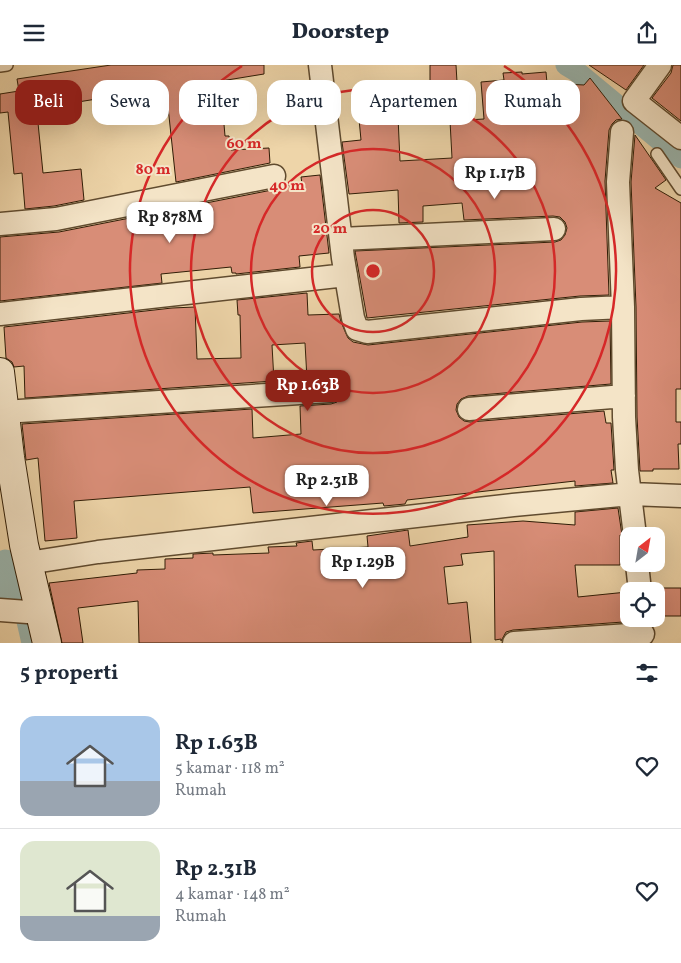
<!DOCTYPE html>
<html lang="id">
<head>
<meta charset="utf-8">
<style>
  body { margin:0; font-family:Vollkorn,serif; background:#f6f6f7; color:#1f2937; height:100vh; display:flex; flex-direction:column; font-size:19px; white-space:nowrap }
  * { box-sizing:border-box; margin:0 }
  p { font-size:16px; color:#747a83 }
  .icon { flex:none; width:28px; height:28px; fill:none; stroke:currentColor; stroke-width:2; stroke-linecap:round; stroke-linejoin:round }
  .map { position:relative; height:578px; overflow:hidden }
  .panel { display:flex; flex-direction:column; background:#fff; flex:1 }
  .panel>* { flex:none }
  .banner { position:absolute; left:15px; top:15px; width:651px; height:45px; display:flex; gap:10px }
  .needle { width:32px; rotate:31deg }
  .buttons { position:absolute; left:620px; top:462px; display:grid; gap:10px }
  .buttons a { display:grid; place-items:center; width:45px; height:45px; border-radius:10px; background:#fff; box-shadow:0 5px 20px #0002; font-size:25px }
  .price { position:absolute; translate:-50% -42px; padding:0 11px; border-radius:10px; background:#fff; color:#222; font-size:16px; line-height:32px; filter:drop-shadow(0 1px 2px #0008) }
  .price::after { content:''; position:absolute; left:50%; top:30px; width:15px; height:11px; margin-left:-8px; background:inherit; clip-path:polygon(0 0,100% 0,50% 100%) }
  .price.active { background:#8f2418; color:#fff }
  ul { padding:0; list-style:none }
  li { display:flex; align-items:center; gap:15px; height:125px; padding:0 20px }
  li+li { border-top:1px solid #e0e1e3 }
  li span { display:grid; place-items:center; flex:none; width:140px; height:100px; border-radius:15px; color:#555 }
  li>.icon { margin-inline-start:auto }
  span .icon { width:60px; height:60px; fill:#fffc; stroke-width:1 }
  li b { font-size:21px }
  h2 { display:flex; justify-content:space-between; align-items:center; height:60px; padding:0 20px; font-size:21px }
  .pill { padding:0 18px; border-radius:15px; background:#fff; box-shadow:0 5px 20px #0002; font-size:18px; line-height:45px }
  .pill.active { background:#8f2418; color:#fff }
  header { display:flex; justify-content:space-between; align-items:center; height:65px; padding:0 20px; background:#fff; font-size:22px; font-weight:800 }
  .map>svg:first-child { display:block }
</style>
</head>
<body>
<header><svg class="icon" aria-label="menu" viewBox="0 0 24 24"><path d="M4 6h16M4 12h16M4 18h16"/></svg>Doorstep<svg class="icon" aria-label="share" viewBox="0 0 24 24"><path d="M12 15V3M7 8l5-5 5 5M5 13v7h14v-7"/></svg></header>
<div class="map">
<svg width="681" height="578" viewBox="0 0 681 578">
  <rect width="100%" height="100%" fill="#eed5a9"/>
  <filter id="stains"><feTurbulence type="fractalNoise" baseFrequency=".004" numOctaves="4"/><feColorMatrix values="0 0 0 0 .2 0 0 0 0 .09 0 0 0 0 .02 0 0 0 .5 -.17"/></filter>
  <radialGradient id="worn" r=".72"><stop offset=".6" stop-color="#630" stop-opacity="0"/><stop offset="1" stop-color="#630" stop-opacity=".3"/></radialGradient>
  <g fill="none" stroke-linecap="round" stroke-linejoin="round">
    <path stroke="#9bb7b0" stroke-width="21" d="M566,0l10,6 105,87
      M21,530l11,48
      M0,532h11l-6,-37 9,2 28,-3"/>
  </g>
  <path fill="#d88d77" stroke="#301d06" d="M111,0h153v9l-43,7 2,20h-1l3,35h4l2,14 38,-2 1,15 -94,19 -10,-94 -126,20 1,5h-4l6,60 38,-4 3,31 -30,6 -29,3 -3,-36 -8,1 -6,-62 -8,1v-19l19,-3 -2,-12z
    M430,0h26l1,17 -27,1z
    M589,0h55l-18,25z
    M673,0h8v56l-29,-23 19,-25z
    M522,7v2l24,-2 1,11 37,2 6,-7 32,41 -6,1 -4,4 -3,6 -4,51 4,114 -29,1 -213,22 -12,-67 200,-9 6,-2 4,-5 2,-7 -2,-6 -5,-5 -7,-1 -89,4 -2,-17 -39,3v16l-24,1 -1,-33 -49,4 -7,-52 19,-2 -2,-21 39,-2 2,44 52,-3 -2,-37 34,-2 -3,-37 23,-2 -1,-7z
    M635,70l31,45 -11,8 26,15v186h-5v33h5v22h-3l1,25h-26v2h-13l-3,-54 -1,-110 -5,-125z
    M320,110l9,78 -30,3 1,11 -64,7v-1h-4l-1,-6 -70,7 1,9 -162,18v-64l59,-5 218,-43 6,-3 19,-2 -1,-7z
    M307,228l1,22 31,-1 2,8 7,16 5,4 15,3 214,-23 28,-1 1,63 -143,12 -7,3 -4,5 -1,6 3,7 5,4 6,1 134,-11 2,12h5l3,47h-3l2,13 -38,3v-5l-168,19 -2,4 -21,2 -1,-3 -130,10 -3,-26 -176,14 3,37 -32,3 -7,-83 -12,2 -4,-36 230,-15 1,29 48,-4 -1,-28 31,-2 6,-2 5,-6 1,-6 -2,-7 -6,-4h-28l-2,-36 -33,2 2,36 -249,17 -1,-32 -10,1 -2,-5 -6,-4 -2,-31 168,-19 23,-1 2,52 44,-1 -1,-43h-2l-1,-15z
    M618,443l4,27h-2v30h-45l3,32 49,-5 2,5v22h8v2l-124,9 -7,2 -5,9v-2l-6,1 -1,-89 -33,3 2,11 -19,2 4,37 19,-2 4,41h-332l-1,-42 -60,7 5,35h-21l-13,-60 88,-10v-3l28,-1v-10l28,-1v-4l20,-1v2l56,-2 -1,-6 29,-1 -1,-3 16,-2 1,9 55,-3 -1,-11 41,-6 2,16 58,-9 -1,-12 56,-4 52,4v-13z
    M662,523h19v28h-19z"/>
  <g fill="none" stroke-linecap="round" stroke-linejoin="round">
    <g stroke="#604b2f" stroke-width="14">
      <path id="lane" d="M0,1l7,-1
        M657,89l24,35"/>
    </g>
    <g stroke="#604b2f" stroke-width="25">
      <path id="street" d="M320,0l23,193 10,60 4,11 10,3 214,-23 42,-2
        M660,0l-26,36 47,37
        M622,67l-4,50 5,125 1,110 3,53 8,66
        M0,159l56,-5 218,-43
        M341,174l213,-10
        M0,249l346,-39
        M469,344l155,-13
        M4,347l326,-21
        M28,498l70,-11 415,-47 118,-11 50,2
        M637,499l3,27
        M0,545l41,3
        M514,578l129,-9"/>
    </g>
    <g stroke="#301d06" stroke-width="30">
      <path id="secondary" d="M0,307l10,85 14,88 23,98"/>
    </g>
    <use href="#lane" stroke="#f4e4c7" stroke-width="11"/>
    <use href="#street" stroke="#f4e4c7" stroke-width="22"/>
    <use href="#secondary" stroke="#f4e4c7" stroke-width="28"/>
  </g>
  <g fill="none" stroke="#d62828" stroke-width="2.5">
    <circle cx="373" cy="206" r="61"/>
    <circle cx="373" cy="206" r="122"/>
    <circle cx="373" cy="206" r="182"/>
    <path d="M504 1A243 243 0 1 1 242 1"/>
  </g>
  <circle cx="373" cy="206" r="8" fill="#d62828" stroke="#f4e4c7" stroke-width="2.5"/>
  <g font-size="15" text-anchor="middle" font-weight="bold" fill="#d62828" stroke="#f4e4c7" stroke-width="4" stroke-linejoin="round" paint-order="stroke">
    <text x="244" y="83">60 m</text>
    <text x="153" y="109">80 m</text>
    <text x="287" y="125">40 m</text>
    <text x="330" y="168">20 m</text>
  </g>
  <rect width="100%" height="100%" filter="url(#stains)"/>
  <rect width="100%" height="100%" fill="url(#worn)"/>
</svg>
<div class="buttons">
<a><svg class="needle" viewBox="-14 -14 28 28"><path d="M0-13l5 13h-10z" fill="#e53935"/><path d="M0 13l5-13h-10z" fill="#747a83"/></svg></a>
<a><svg class="icon" aria-label="locate" viewBox="0 0 24 24"><circle cx="12" cy="12" r="6"/><path d="M12 2v4M12 18v4M2 12h4M18 12h4"/></svg></a>
</div>
<b class="price" style="left:495px;top:135px">Rp 1.17B</b>
<b class="price" style="left:170px;top:179px">Rp 878M</b>
<b class="price active" style="left:308px;top:347px">Rp 1.63B</b>
<b class="price" style="left:327px;top:442px">Rp 2.31B</b>
<b class="price" style="left:363px;top:524px">Rp 1.29B</b>
<div class="banner">
<a class="pill active">Beli</a>
<a class="pill">Sewa</a>
<a class="pill">Filter</a>
<a class="pill">Baru</a>
<a class="pill">Apartemen</a>
<a class="pill">Rumah</a>
</div>
</div>
<section class="panel">
<h2>5 properti<svg class="icon" aria-label="filters" viewBox="0 0 24 24"><path d="M4 7h16M4 17h16"/><circle cx="9" cy="7" r="2"/><circle cx="15" cy="17" r="2"/></svg></h2>
<ul>
<li><span style="background:linear-gradient(#a9c7e8 65%,#9aa5b1 0)"><svg class="icon" aria-label="home" viewBox="0 0 24 24"><path d="M3 11l9-7 9 7M6 9v11h12V9"/></svg></span><div><b>Rp 1.63B</b><p>5 kamar · 118 m²</p><p>Rumah</p></div><svg class="icon" aria-label="heart" viewBox="0 0 24 24"><path d="M12 20l-8-8c-3-5 5-10 8-4 3-6 11-1 8 4z"/></svg></li>
<li><span style="background:linear-gradient(#dfe7d0 75%,#9aa5b1 0)"><svg class="icon" aria-label="home" viewBox="0 0 24 24"><path d="M3 11l9-7 9 7M6 9v11h12V9"/></svg></span><div><b>Rp 2.31B</b><p>4 kamar · 148 m²</p><p>Rumah</p></div><svg class="icon" aria-label="heart" viewBox="0 0 24 24"><path d="M12 20l-8-8c-3-5 5-10 8-4 3-6 11-1 8 4z"/></svg></li>
</ul>
</section>
</body>
</html>
